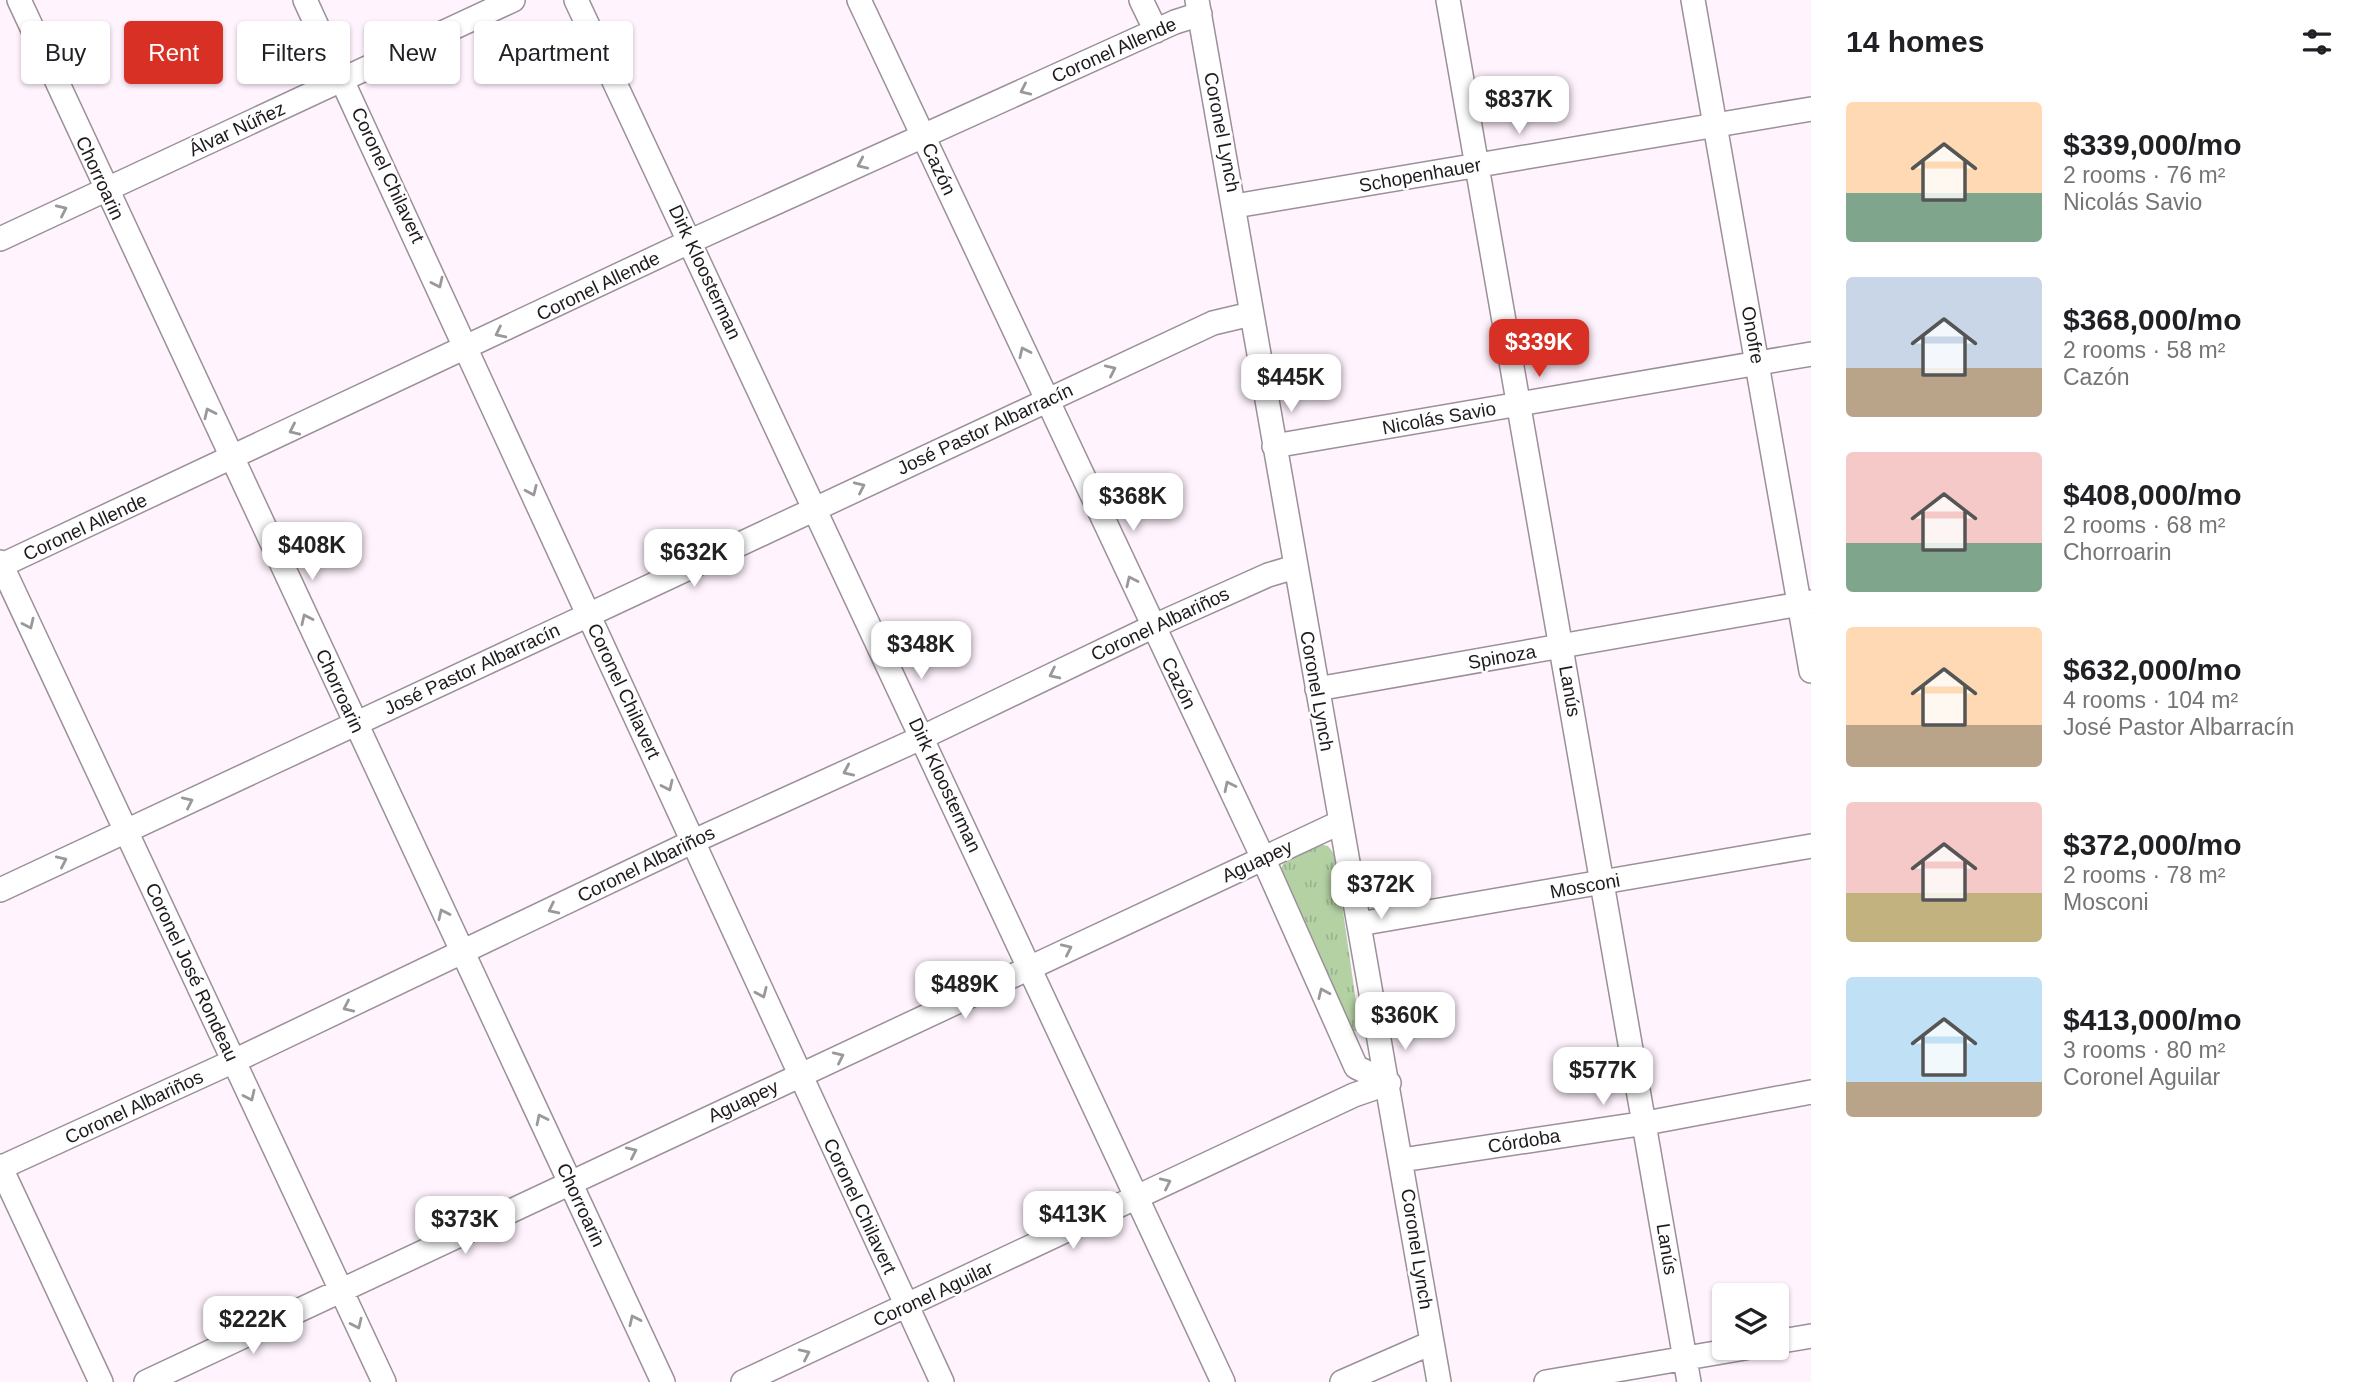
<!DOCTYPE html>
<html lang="en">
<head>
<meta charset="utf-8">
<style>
  body { margin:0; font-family:Helvetica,sans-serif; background:#f6f6f6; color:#202124; height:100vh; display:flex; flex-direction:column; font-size:26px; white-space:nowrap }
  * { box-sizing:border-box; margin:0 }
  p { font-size:23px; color:#757577 }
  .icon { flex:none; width:38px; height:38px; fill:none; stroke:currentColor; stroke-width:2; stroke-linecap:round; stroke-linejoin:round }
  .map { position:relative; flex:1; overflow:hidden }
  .side { display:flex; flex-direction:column; background:#fff; width:560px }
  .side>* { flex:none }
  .guide { position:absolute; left:21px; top:21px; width:665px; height:63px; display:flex; gap:14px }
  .buttons { position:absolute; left:1712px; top:1283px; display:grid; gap:14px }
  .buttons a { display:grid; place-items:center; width:77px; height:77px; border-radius:7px; background:#fff; box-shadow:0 2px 5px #0004; font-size:35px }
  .price { position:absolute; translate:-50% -60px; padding:0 16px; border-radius:14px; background:#fff; color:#222; font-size:23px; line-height:46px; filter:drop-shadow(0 2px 4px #0008) }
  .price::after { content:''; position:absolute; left:50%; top:42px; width:21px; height:16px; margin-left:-10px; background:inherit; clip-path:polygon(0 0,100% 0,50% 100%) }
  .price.current { background:#d93025; color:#fff }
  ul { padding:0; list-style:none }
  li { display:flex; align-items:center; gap:21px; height:175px; padding:0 35px }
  li span { display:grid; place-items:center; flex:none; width:196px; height:140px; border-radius:7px; color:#555 }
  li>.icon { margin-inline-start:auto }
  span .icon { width:84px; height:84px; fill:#fffc; stroke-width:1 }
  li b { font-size:30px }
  h2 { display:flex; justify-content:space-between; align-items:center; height:84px; padding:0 35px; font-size:30px }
  .chip { padding:0 24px; border-radius:7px; background:#fff; box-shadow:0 2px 5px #0004; font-size:24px; line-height:63px }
  .chip.current { background:#d93025; color:#fff }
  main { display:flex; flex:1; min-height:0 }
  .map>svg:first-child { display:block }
</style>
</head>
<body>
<main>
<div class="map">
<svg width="1811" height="1382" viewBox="0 0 1811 1382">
  <defs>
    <pattern id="grass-tufts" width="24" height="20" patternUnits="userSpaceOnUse" patternTransform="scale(1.75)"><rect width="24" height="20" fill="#b4d1a4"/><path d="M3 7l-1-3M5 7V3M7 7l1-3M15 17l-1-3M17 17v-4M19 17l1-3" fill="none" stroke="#9ab38d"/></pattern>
  </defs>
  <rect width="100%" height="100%" fill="#fff3fe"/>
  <path fill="url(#grass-tufts)" d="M1319,844l9,2 7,9 25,175 -10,2 -71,-158 4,-10z"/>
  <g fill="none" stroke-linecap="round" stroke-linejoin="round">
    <g stroke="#9b909a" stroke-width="26">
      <path id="minor" d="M19,0l644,1382
        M305,0l637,1382
        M576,0l647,1382
        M859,0l404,858 93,209 33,16
        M1141,0l15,31
        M1197,0l242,1382
        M1448,0l241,1382
        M1693,0l118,671
        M1235,206l576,-97
        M0,239l513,-239
        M1274,446l537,-92
        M0,562l384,820
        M0,566l691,-325 484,-219 25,-8
        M1317,689l494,-87
        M0,890l1213,-567 38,-9
        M1359,924l452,-78
        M1402,1160l244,-37 165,-31
        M0,1166l101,216
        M0,1168l234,-107 460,-220 229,-104 229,-110 116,-52 27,-8
        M1776,1342l35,-6
        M146,1382l1195,-560
        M743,1382l611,-287 35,-12
        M1342,1382l89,-39
        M1546,1382l199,-34"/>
    </g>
    <use href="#minor" stroke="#fff" stroke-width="23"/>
  </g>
  <defs><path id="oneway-chevron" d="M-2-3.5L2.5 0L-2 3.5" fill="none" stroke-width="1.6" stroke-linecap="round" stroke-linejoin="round" transform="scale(1.75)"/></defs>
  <g stroke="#9a989a">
    <use href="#oneway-chevron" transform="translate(1025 90) rotate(155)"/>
    <use href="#oneway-chevron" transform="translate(862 164) rotate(156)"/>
    <use href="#oneway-chevron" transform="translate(62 210) rotate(-25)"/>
    <use href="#oneway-chevron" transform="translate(438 283) rotate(65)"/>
    <use href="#oneway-chevron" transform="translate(500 333) rotate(154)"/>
    <use href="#oneway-chevron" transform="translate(1024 352) rotate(-115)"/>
    <use href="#oneway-chevron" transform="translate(1111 370) rotate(-25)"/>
    <use href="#oneway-chevron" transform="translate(209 413) rotate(-115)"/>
    <use href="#oneway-chevron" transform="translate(294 430) rotate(155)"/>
    <use href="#oneway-chevron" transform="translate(860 487) rotate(-25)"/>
    <use href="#oneway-chevron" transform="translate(532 491) rotate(66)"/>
    <use href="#oneway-chevron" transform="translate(1131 581) rotate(-115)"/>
    <use href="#oneway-chevron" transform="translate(306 619) rotate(-115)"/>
    <use href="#oneway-chevron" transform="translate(29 624) rotate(65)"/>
    <use href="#oneway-chevron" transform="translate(1054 674) rotate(154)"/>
    <use href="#oneway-chevron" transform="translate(848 771) rotate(156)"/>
    <use href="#oneway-chevron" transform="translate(668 786) rotate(65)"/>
    <use href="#oneway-chevron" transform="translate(1229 786) rotate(-116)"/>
    <use href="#oneway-chevron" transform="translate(188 802) rotate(-25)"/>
    <use href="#oneway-chevron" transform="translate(62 861) rotate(-25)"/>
    <use href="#oneway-chevron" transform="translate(553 909) rotate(154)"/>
    <use href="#oneway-chevron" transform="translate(443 914) rotate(-115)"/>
    <use href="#oneway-chevron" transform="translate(1067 949) rotate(-25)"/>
    <use href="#oneway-chevron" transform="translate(762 993) rotate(66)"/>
    <use href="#oneway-chevron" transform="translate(1323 993) rotate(-114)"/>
    <use href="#oneway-chevron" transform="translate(348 1007) rotate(155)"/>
    <use href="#oneway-chevron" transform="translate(839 1057) rotate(-25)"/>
    <use href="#oneway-chevron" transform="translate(250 1096) rotate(65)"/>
    <use href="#oneway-chevron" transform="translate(541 1119) rotate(-116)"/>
    <use href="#oneway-chevron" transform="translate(632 1152) rotate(-25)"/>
    <use href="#oneway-chevron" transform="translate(1166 1183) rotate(-25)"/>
    <use href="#oneway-chevron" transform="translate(634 1320) rotate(-115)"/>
    <use href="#oneway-chevron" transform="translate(357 1324) rotate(65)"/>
    <use href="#oneway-chevron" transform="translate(805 1354) rotate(-25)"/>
  </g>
  <g text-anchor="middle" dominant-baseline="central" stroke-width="5" stroke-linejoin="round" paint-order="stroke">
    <g font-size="19" fill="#1e1a1e" stroke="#fff">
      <text transform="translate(1114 50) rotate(-24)">Coronel Allende</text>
      <text transform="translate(237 129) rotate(-25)">Álvar Núñez</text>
      <text transform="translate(1222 132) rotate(79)">Coronel Lynch</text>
      <text transform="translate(939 169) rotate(65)">Cazón</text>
      <text transform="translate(388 175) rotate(65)">Coronel Chilavert</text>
      <text transform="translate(1420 175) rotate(-10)">Schopenhauer</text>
      <text transform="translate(100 178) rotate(65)">Chorroarin</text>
      <text transform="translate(705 272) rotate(65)">Dirk Kloosterman</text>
      <text transform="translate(598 286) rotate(-26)">Coronel Allende</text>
      <text transform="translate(1753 335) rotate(80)">Onofre</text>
      <text transform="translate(1439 418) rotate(-10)">Nicolás Savio</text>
      <text transform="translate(985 429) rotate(-25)">José Pastor Albarracín</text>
      <text transform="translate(85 527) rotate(-25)">Coronel Allende</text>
      <text transform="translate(1160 624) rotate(-25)">Coronel Albariños</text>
      <text transform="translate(1502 657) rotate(-10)">Spinoza</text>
      <text transform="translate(472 669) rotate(-25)">José Pastor Albarracín</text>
      <text transform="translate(1179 683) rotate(64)">Cazón</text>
      <text transform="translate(340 691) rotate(65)">Chorroarin</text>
      <text transform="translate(624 691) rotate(65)">Coronel Chilavert</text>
      <text transform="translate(1317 691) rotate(80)">Coronel Lynch</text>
      <text transform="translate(1570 691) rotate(80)">Lanús</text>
      <text transform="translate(945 785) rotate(65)">Dirk Kloosterman</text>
      <text transform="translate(1257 861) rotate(-25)">Aguapey</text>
      <text transform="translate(646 864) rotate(-26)">Coronel Albariños</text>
      <text transform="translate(1585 886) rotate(-10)">Mosconi</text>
      <text transform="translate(192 972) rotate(65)">Coronel José Rondeau</text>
      <text transform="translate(743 1101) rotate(-25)">Aguapey</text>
      <text transform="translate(134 1107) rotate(-25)">Coronel Albariños</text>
      <text transform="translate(1524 1141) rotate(-9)">Córdoba</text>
      <text transform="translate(581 1205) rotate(65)">Chorroarin</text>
      <text transform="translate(860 1206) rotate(65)">Coronel Chilavert</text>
      <text transform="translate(1417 1249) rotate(81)">Coronel Lynch</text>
      <text transform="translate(1667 1249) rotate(81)">Lanús</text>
      <text transform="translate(933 1294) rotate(-25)">Coronel Aguilar</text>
    </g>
  </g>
</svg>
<div class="buttons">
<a><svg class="icon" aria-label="layers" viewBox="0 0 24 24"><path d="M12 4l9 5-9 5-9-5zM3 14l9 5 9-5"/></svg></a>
</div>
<b class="price" style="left:1519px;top:136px">$837K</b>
<b class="price current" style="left:1539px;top:379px">$339K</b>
<b class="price" style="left:1291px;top:414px">$445K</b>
<b class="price" style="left:1133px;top:533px">$368K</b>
<b class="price" style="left:312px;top:582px">$408K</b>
<b class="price" style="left:694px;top:589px">$632K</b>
<b class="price" style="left:921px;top:681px">$348K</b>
<b class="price" style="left:1381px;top:921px">$372K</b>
<b class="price" style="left:965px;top:1021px">$489K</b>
<b class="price" style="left:1405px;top:1052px">$360K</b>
<b class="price" style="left:1603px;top:1107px">$577K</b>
<b class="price" style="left:1073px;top:1251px">$413K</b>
<b class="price" style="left:465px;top:1256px">$373K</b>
<b class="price" style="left:253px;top:1356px">$222K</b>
<div class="guide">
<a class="chip">Buy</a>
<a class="chip current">Rent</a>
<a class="chip">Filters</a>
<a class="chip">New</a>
<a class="chip">Apartment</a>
</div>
</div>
<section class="side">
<h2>14 homes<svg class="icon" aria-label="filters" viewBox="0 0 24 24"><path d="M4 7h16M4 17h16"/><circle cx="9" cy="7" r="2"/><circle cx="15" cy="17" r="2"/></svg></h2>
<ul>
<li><span style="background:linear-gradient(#ffd9b3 65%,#7fa58c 0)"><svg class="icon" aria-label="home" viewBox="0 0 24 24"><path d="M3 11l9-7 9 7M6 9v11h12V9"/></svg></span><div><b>$339,000/mo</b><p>2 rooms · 76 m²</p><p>Nicolás Savio</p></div></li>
<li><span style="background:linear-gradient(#c9d6e8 65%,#b9a48a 0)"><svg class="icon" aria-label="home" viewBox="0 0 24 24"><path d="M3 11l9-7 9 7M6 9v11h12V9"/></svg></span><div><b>$368,000/mo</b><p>2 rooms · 58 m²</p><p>Cazón</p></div></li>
<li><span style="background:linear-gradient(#f6c9c9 65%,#7fa58c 0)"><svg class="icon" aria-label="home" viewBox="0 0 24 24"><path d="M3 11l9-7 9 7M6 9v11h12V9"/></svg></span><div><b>$408,000/mo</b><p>2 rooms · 68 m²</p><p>Chorroarin</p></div></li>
<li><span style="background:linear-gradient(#ffd9b3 70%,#b9a48a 0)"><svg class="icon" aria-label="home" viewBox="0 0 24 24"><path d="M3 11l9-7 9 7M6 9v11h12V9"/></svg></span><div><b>$632,000/mo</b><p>4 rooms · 104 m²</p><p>José Pastor Albarracín</p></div></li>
<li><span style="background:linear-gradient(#f6c9c9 65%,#c2b280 0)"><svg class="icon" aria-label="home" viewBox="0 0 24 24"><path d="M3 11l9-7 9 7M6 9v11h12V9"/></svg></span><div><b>$372,000/mo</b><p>2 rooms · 78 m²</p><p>Mosconi</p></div></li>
<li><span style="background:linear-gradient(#bfe0f5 75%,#b9a48a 0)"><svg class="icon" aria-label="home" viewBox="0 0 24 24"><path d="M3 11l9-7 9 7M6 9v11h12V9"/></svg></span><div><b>$413,000/mo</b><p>3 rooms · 80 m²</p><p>Coronel Aguilar</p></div></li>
</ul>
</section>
</main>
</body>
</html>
